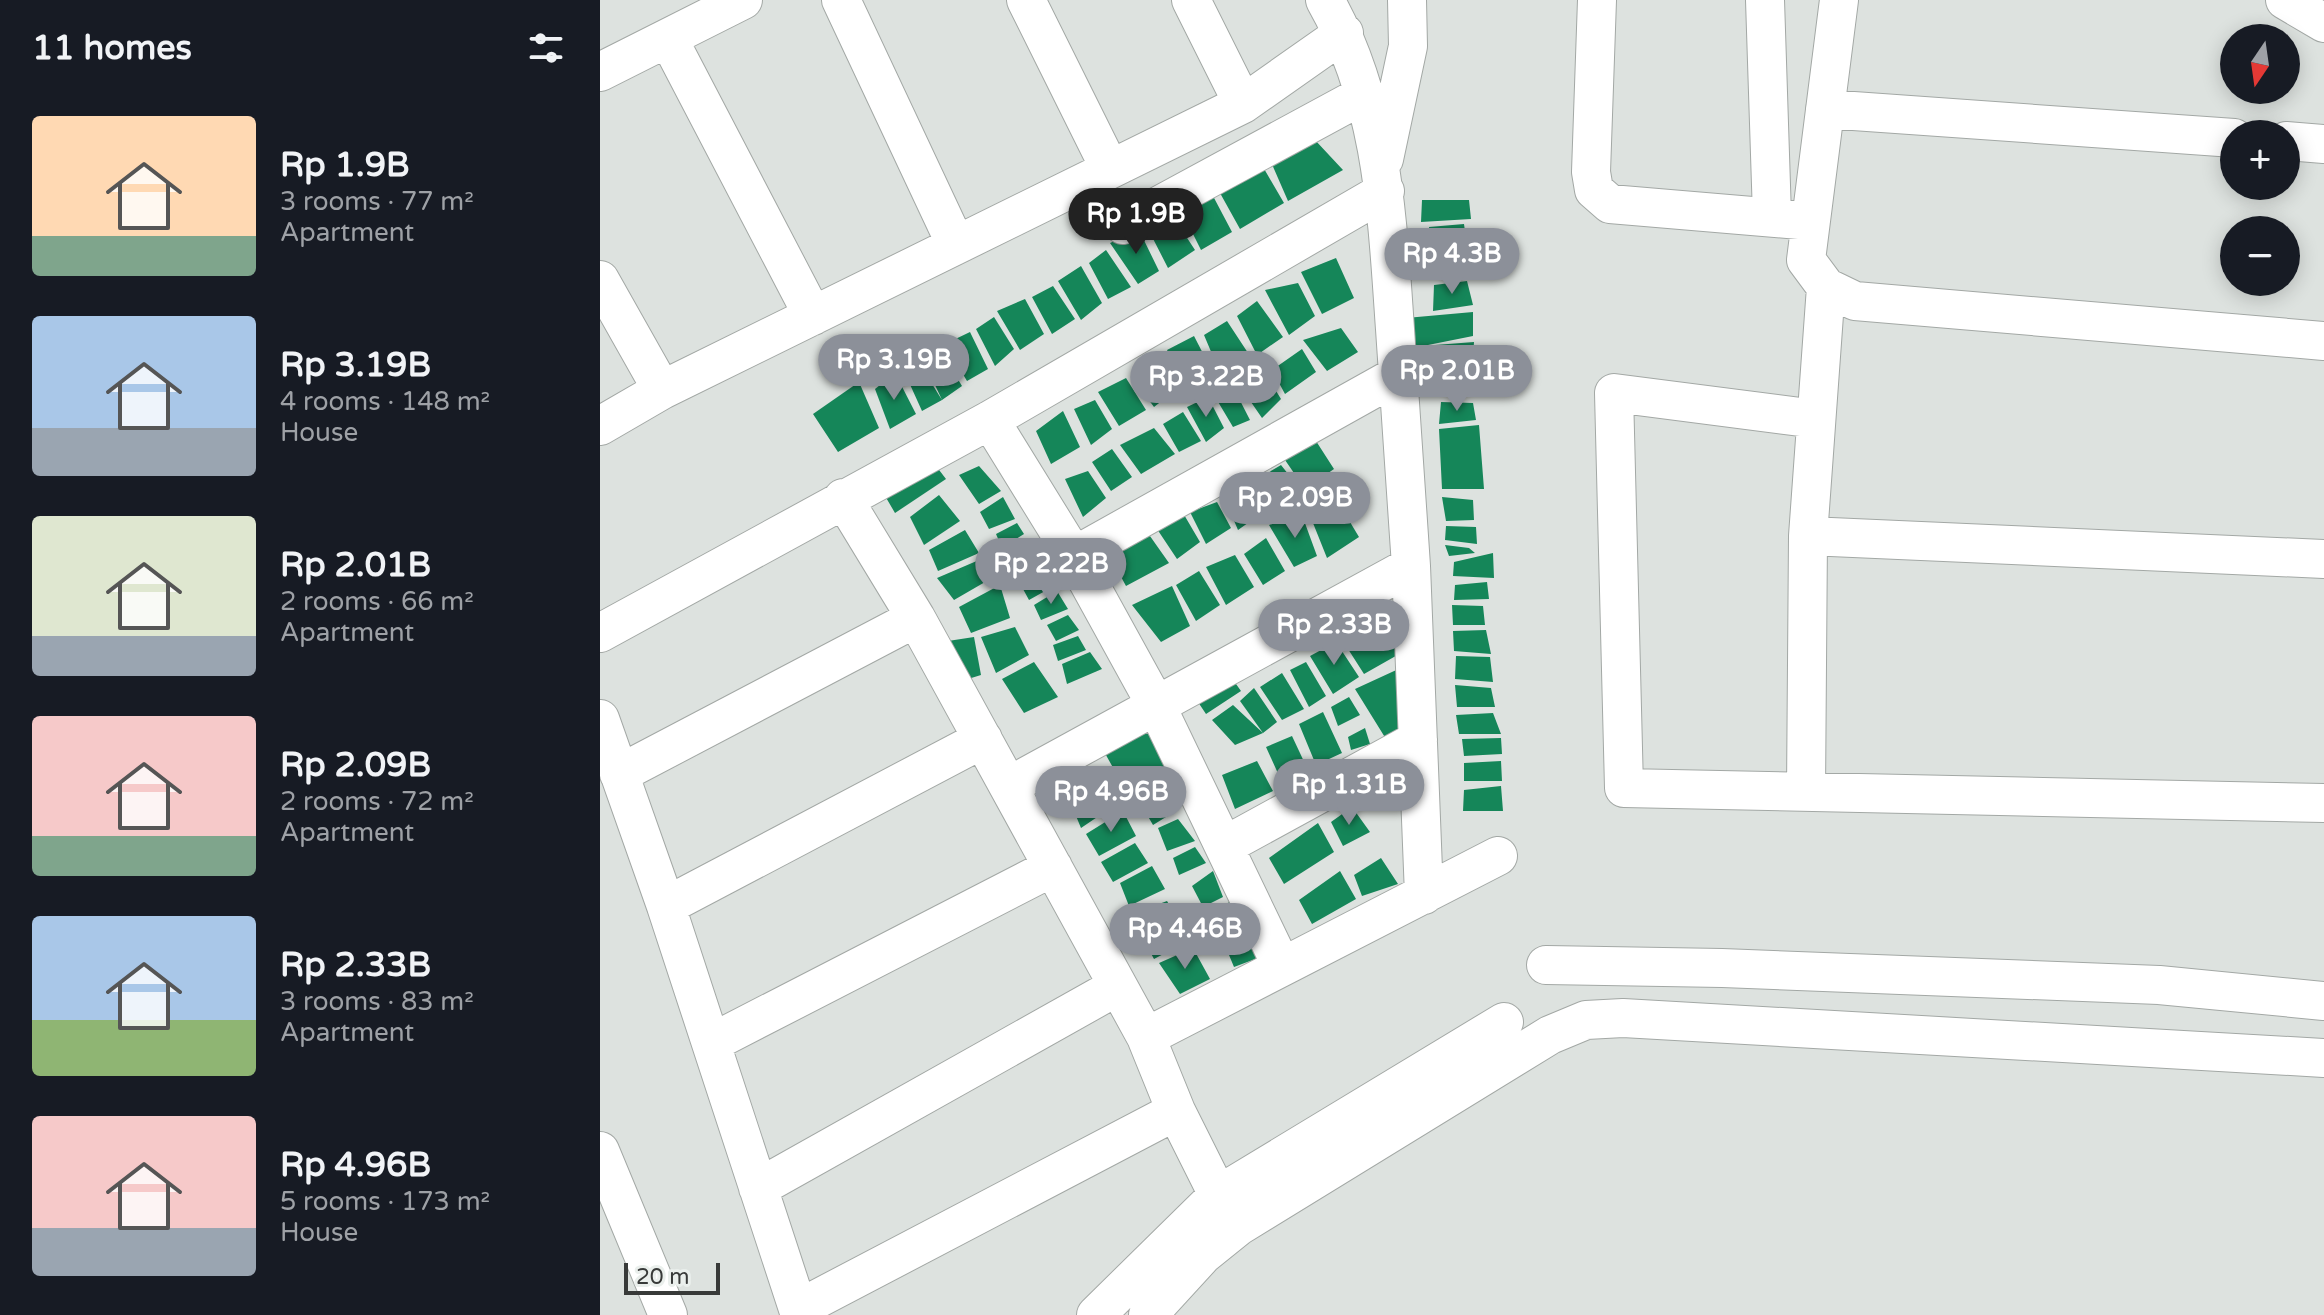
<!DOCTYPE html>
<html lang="en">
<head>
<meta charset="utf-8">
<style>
  body { margin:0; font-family:"Varela Round",sans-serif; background:#20242c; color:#f1f3f6; height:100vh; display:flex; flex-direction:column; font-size:30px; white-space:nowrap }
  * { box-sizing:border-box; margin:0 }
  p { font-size:26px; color:#9ea1a6 }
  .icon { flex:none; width:44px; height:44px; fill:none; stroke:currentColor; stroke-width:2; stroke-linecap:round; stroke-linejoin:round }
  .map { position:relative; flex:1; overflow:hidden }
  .side { display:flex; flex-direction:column; background:#171b24; width:600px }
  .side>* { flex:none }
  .needle { width:52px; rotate:193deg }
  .controls { position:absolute; left:1620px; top:24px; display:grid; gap:16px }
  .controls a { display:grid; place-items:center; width:80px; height:80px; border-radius:50%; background:#171b24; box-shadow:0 4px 20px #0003; font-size:40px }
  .scale { position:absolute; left:24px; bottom:20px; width:96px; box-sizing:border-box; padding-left:8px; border:4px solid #383a39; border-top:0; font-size:22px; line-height:28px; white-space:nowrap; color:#383a39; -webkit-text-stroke:6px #eaefec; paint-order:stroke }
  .price { position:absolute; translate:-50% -68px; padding:0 18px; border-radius:28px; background:#8c9099; color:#fff; font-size:26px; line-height:52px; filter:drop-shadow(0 2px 4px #0008) }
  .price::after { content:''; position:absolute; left:50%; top:48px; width:24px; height:18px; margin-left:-12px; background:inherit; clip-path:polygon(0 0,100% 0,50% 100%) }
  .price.on { background:#222; color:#fff }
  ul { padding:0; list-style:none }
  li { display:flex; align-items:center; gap:24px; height:200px; padding:0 32px }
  li span { display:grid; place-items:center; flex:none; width:224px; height:160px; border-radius:8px; color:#555 }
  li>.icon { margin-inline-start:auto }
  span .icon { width:96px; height:96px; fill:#fffc; stroke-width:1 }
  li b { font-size:34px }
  h2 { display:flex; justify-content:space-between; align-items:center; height:96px; padding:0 32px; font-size:34px }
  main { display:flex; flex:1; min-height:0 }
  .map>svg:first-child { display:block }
</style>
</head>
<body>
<main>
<section class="side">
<h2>11 homes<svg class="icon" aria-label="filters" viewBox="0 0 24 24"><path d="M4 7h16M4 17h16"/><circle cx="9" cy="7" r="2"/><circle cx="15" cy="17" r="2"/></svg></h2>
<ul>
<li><span style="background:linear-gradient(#ffd9b3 75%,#7fa58c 0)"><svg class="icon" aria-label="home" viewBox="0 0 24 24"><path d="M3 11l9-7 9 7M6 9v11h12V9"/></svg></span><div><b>Rp 1.9B</b><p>3 rooms · 77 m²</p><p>Apartment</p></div></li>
<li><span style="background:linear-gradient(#a9c7e8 70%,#9aa5b1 0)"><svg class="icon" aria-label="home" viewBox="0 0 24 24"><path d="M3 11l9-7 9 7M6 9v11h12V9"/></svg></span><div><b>Rp 3.19B</b><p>4 rooms · 148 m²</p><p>House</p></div></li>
<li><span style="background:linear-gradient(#dfe7d0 75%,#9aa5b1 0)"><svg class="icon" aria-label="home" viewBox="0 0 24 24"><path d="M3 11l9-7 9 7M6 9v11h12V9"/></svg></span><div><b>Rp 2.01B</b><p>2 rooms · 66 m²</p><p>Apartment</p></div></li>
<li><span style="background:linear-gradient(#f6c9c9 75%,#7fa58c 0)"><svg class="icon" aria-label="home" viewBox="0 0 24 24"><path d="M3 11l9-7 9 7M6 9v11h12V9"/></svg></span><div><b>Rp 2.09B</b><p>2 rooms · 72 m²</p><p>Apartment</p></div></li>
<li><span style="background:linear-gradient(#a9c7e8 65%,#8fb573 0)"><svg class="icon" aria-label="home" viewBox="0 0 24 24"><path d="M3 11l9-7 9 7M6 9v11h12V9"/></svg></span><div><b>Rp 2.33B</b><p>3 rooms · 83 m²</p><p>Apartment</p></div></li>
<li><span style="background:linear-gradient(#f6c9c9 70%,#9aa5b1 0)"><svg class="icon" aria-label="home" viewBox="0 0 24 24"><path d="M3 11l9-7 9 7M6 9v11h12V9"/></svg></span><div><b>Rp 4.96B</b><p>5 rooms · 173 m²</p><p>House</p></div></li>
</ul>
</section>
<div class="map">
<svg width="1724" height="1315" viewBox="0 0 1724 1315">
  <rect width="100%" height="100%" fill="#dde2df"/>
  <path fill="#158659" d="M715,140l28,30 -55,31 -17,-39z
    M663,167l21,36 -44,26 -20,-36z
    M613,196l19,36 -31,18 -18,-36z
    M822,200h47l2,19 -50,3z
    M572,215l23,35 -27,18 -22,-43z
    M864,224l7,51 -38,2 -4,-50z
    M539,230l20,41 -21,13 -28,-41z
    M506,250l25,37 -23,12 -19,-36z
    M736,258l18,40 -32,16 -21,-42z
    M481,266l21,37 -21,17 -23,-39z
    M867,281l6,24 -40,6 1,-26z
    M698,283l17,33 -26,19 -24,-45z
    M453,286l22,33 -23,15 -20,-37z
    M425,299l19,35 -24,16 -23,-39z
    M657,301l26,36 -26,18 -20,-39z
    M873,312v24l-60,12 -7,-30z
    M394,317l20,32 -19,17 -19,-37z
    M627,321l23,35 -30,17 -16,-38z
    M741,328l17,24 -31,19 -24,-31z
    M370,332l18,37 -21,12 -22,-37z
    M594,336l18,35 -28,16 -17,-37z
    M874,342l-2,30 -39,5 2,-32z
    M339,348l23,38 -20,14 -20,11 -19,-42 13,-11 26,42 -20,-43z
    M702,349l14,23 -31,22 -13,-24z
    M559,357l18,32 -23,18 -23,-31z
    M295,373l21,41 -26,15 -15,-40z
    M667,376l14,23 -19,19 -20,-29z
    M526,378l20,32 -27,16 -21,-34z
    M630,381l20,39 -17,7 -22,-37z
    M259,382l20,46 -41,24 -25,-38z
    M608,397l16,31 -18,14 -19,-35z
    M495,400l17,29 -21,16 -17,-36z
    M841,402l32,1 3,17 -37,4z
    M463,411l17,36 -29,17 -15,-33z
    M583,412l18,29 -22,11 -16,-28z
    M879,425l5,64h-42l-3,-60z
    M554,428l21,26 -34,20 -21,-29z
    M716,441l18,28 -29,20 -20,-29z
    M512,449l20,28 -21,14 -19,-29z
    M333,462l13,17 -51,34 -14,-24z
    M681,465l19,24 -33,24 -16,-30z
    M379,466l22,25 -22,13 -20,-29z
    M488,471l18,27 -23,19 -18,-38z
    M648,485l14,28 -24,17 -14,-33z
    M732,492l27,45 -32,21 -20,-50z
    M339,495l21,26 -36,24 -14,-28z
    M403,497l12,22 -26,10 -9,-17z
    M842,497l31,3 1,20 -28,1z
    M617,502l14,26 -25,16 -16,-32z
    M583,513l17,29 -23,17 -24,-36z
    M702,515l15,41 -23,11 -25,-42z
    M417,523l7,11 -22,14 -6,-14z
    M846,526l30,1 1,17 -32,-4z
    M545,529l24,34 -43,23 -19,-35z
    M365,530l14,23 -41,18 -9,-21z
    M666,538l19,33 -22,14 -19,-31z
    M425,539l12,19 -25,13 -6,-19z
    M845,545l24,3 6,5 -26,3z
    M893,553l1,25 -41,-2 1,-14z
    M635,555l19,32 -28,18 -20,-38z
    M379,560l13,18 -38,22 -17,-22z
    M439,563l15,23 -25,14 -12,-22z
    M599,571l21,34 -24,16 -20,-36z
    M887,582l2,17 -35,1 1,-15z
    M400,585l10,33 -39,15 -12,-26z
    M572,586l18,40 -29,16 -29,-37z
    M457,591l11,18 -27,11 -7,-15z
    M852,605l31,1 2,19h-32z
    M468,615l11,15 -23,11 -9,-16z
    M777,621l24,32 -37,21 -23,-36z
    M415,627l14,28 -33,18 -15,-36z
    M886,630l5,24 -37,-3 -1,-20z
    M478,636l8,14 -28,11 -5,-16z
    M374,637l7,38 -13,4 -20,-38z
    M736,642l23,35 -26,17 -23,-38z
    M490,652l12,17 -35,15 -5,-20z
    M856,656l34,1 3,25 -38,-3z
    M434,662l24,35 -34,16 -22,-34z
    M706,662l20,34 -17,11 -19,-37z
    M805,666l2,62 -21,11 -31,-50z
    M682,673l22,36 -22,11 -22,-33z
    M631,677l10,14 -35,23 -10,-15z
    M855,685l36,3 4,19h-38z
    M654,688l23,34 -14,11 -23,-32z
    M749,697l11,18 -22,11 -7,-19z
    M633,705l30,28 -28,12 -23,-25z
    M723,712l19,41 -26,12 -17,-41z
    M893,713l8,21h-42l-3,-19z
    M547,723l24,40 -46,26 -23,-41z
    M765,728l5,16 -19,6 -3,-13z
    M692,736l15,32 -26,12 -15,-33z
    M901,738l1,16 -38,2 -2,-17z
    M657,761l16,30 -38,18 -13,-34z
    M901,761l1,20h-38v-18z
    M500,777l15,28 -34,23 -17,-41z
    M558,777l14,19 -32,10 -6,-17z
    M901,786l2,25h-40l1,-21z
    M568,802l6,10 -21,13 -7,-12z
    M752,807l18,25 -27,14 -12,-24z
    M523,811l13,25 -37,20 -13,-22z
    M578,819l17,22 -28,10 -9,-23z
    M718,823l16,29 -50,32 -15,-26z
    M535,843l13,20 -35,19 -12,-20z
    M595,847l11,16 -27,12 -6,-17z
    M781,858l17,26 -36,12 -8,-21z
    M552,866l13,23 -36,17 -9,-23z
    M613,871l10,26 -20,10 -11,-21z
    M740,871l16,28 -44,25 -13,-24z
    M567,901l23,39 -36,19 -24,-44z
    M630,902l13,24 -24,12 -15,-25z
    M649,925l17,30 -32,12 -10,-24z
    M593,948l17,31 -30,15 -21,-31z"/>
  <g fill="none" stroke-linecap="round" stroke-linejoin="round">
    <g stroke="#a3a8a5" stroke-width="40">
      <path id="street" d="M241,0l115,245
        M426,0l84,169
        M591,0l52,104 101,-71
        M997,0l-6,172 3,18 16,14 201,17
        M1165,0l7,216
        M1239,0l-33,260 20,27 29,14 469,40
        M1685,0l39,23
        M68,38l145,278
        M0,72l143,-72
        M1225,109l409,29
        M1686,141l38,3
        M784,159l24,-113 -1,-46
        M523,225l242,-131
        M0,280l62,110
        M1226,287l-18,249 516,23
        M1216,419l-202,-26 10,395 700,15
        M390,420l84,136 82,149 126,262
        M0,426l62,-36 581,-286
        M243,498l73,120 230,419 352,-181
        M474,556l324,-181
        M811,566l13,329
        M0,633l390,-213 395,-229
        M0,719l66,187 134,409
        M19,774l297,-156
        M409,786l402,-220c-5,-79 -11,-158 -16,-237 -8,-114 -12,-227 -70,-329
        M1206,792l2,-256
        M624,846l194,-106
        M66,906l317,-167
        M946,965l176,3 437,17 165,16
        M546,1037l30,74 42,84 286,-173
        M111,1043l342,-176
        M0,1151l68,164
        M158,1188l360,-202
        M198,1309l378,-198
        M496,1315l122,-120 15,22
        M548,1315l55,-60 36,-29 311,-191 36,-15 37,-2 701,40"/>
    </g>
    <use href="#street" stroke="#fff" stroke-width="38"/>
  </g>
</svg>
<div class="controls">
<a><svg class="needle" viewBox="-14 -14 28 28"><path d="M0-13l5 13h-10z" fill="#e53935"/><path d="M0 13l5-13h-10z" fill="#9ea1a6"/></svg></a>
<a>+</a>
<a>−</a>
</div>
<div class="scale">20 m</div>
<b class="price on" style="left:536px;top:256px">Rp 1.9B</b>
<b class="price" style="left:852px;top:296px">Rp 4.3B</b>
<b class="price" style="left:294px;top:402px">Rp 3.19B</b>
<b class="price" style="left:857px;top:413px">Rp 2.01B</b>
<b class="price" style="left:606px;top:419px">Rp 3.22B</b>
<b class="price" style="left:695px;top:540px">Rp 2.09B</b>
<b class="price" style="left:451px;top:606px">Rp 2.22B</b>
<b class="price" style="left:734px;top:667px">Rp 2.33B</b>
<b class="price" style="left:749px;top:827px">Rp 1.31B</b>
<b class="price" style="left:511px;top:834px">Rp 4.96B</b>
<b class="price" style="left:585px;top:971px">Rp 4.46B</b>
</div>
</main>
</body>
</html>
